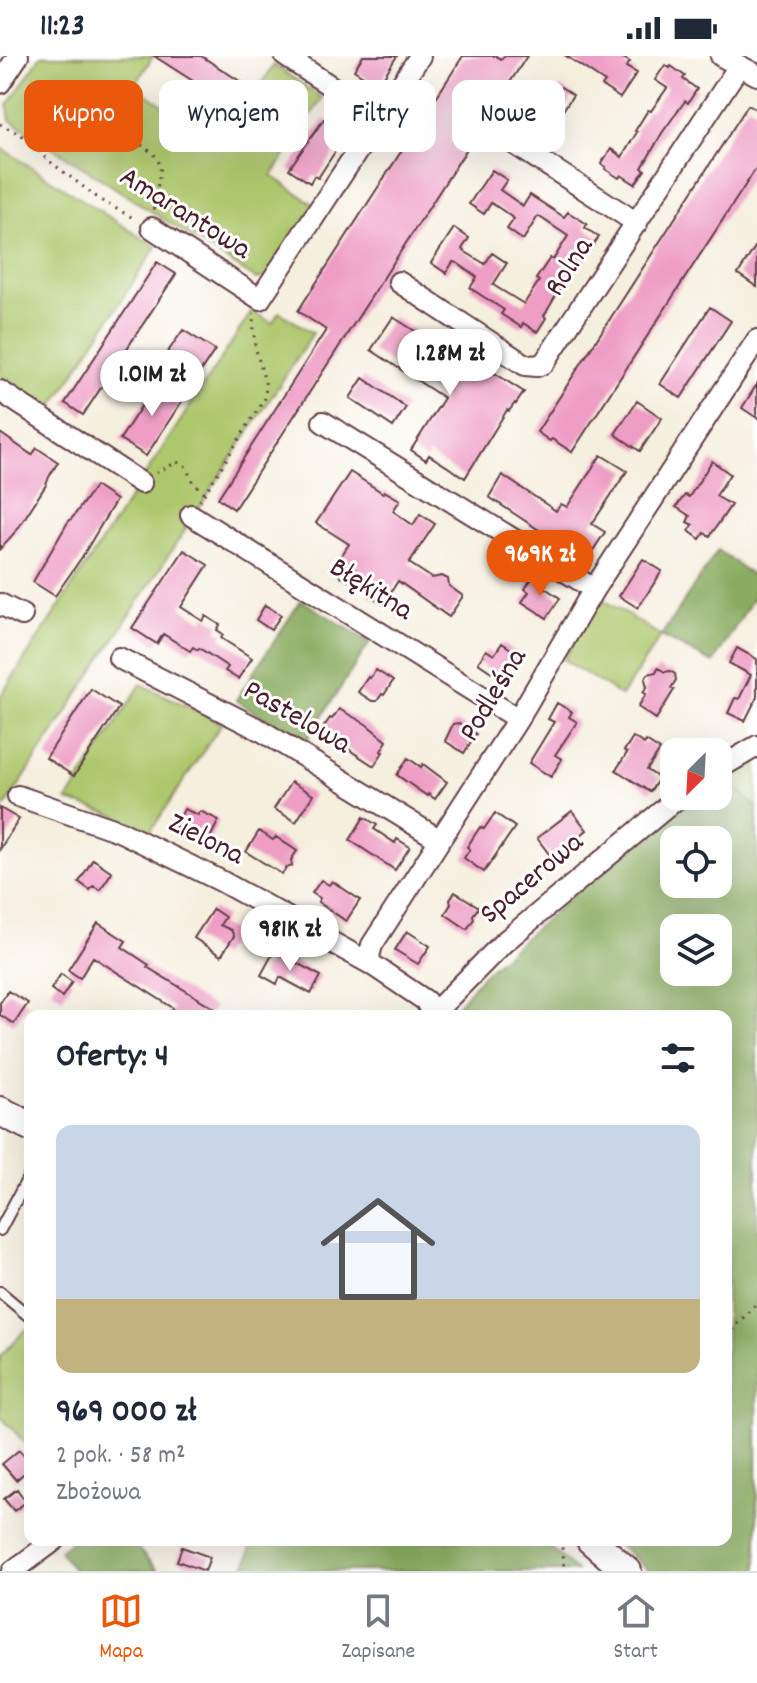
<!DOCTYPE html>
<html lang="pl">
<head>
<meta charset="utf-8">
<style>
  body { margin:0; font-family:Dekko,sans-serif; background:#f6f6f7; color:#1f2937; height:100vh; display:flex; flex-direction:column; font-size:30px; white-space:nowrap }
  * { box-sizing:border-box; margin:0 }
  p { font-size:26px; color:#747a83 }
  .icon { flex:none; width:44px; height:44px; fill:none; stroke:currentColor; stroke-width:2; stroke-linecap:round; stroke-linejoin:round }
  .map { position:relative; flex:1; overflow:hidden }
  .sheet { position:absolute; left:24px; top:954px; width:708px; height:536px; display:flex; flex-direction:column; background:#fff; border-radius:16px; box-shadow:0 8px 32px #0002 }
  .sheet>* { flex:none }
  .guide { position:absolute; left:24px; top:24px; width:710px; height:72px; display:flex; gap:16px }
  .needle { width:52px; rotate:204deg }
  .fabs { position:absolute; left:660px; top:682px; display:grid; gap:16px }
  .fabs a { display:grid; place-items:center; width:72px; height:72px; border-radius:16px; background:#fff; box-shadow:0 8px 32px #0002; font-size:40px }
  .price { position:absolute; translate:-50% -68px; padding:0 18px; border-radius:28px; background:#fff; color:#222; font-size:26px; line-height:52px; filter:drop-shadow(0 2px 4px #0008) }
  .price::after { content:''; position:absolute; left:50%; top:48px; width:24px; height:18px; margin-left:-12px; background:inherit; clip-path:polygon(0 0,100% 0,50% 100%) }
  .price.active { background:#ea580c; color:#fff }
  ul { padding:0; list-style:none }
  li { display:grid; align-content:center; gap:16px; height:424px; padding:0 32px }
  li+li { border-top:2px solid #e0e1e3 }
  li span { display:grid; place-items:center; height:248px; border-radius:16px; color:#555 }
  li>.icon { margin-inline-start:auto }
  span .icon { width:144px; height:144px; fill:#fffc; stroke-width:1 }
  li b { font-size:34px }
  h2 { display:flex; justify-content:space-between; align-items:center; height:96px; padding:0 32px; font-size:34px }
  .chip { padding:0 28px; border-radius:16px; background:#fff; box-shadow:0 8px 32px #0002; font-size:28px; line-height:72px }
  .chip.active { background:#ea580c; color:#fff }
  .status { display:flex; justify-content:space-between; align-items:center; height:56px; padding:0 40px; background:#fff; direction:ltr }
  .status svg { height:22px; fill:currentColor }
  .dock { display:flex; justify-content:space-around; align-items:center; height:112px; border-top:2px solid #e0e1e3; background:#fff; font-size:22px; color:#747a83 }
  .dock a { display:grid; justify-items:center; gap:4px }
  .dock .active { color:#ea580c }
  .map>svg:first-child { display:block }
</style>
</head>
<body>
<div class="status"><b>11:23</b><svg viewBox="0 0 49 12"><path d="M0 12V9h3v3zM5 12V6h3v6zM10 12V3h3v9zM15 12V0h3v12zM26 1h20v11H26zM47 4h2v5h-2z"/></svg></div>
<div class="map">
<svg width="757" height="1515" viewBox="0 0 757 1515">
  <rect width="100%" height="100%" fill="#fff"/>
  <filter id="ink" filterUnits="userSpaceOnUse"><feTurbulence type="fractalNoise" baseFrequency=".0125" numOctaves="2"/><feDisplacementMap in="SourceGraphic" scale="16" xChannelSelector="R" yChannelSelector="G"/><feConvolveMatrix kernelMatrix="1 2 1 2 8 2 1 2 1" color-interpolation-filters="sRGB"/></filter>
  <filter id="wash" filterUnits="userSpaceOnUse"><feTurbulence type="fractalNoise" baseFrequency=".006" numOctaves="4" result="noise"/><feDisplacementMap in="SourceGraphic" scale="32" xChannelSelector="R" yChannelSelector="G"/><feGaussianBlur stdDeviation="1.8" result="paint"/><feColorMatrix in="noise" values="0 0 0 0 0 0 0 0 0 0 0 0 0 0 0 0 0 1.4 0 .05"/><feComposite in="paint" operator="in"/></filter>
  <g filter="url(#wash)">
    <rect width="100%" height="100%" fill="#f5efde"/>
    <path fill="#adc76c" stroke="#7c734c" stroke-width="2" d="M41,0h112l-18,30 87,59 52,-80 48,33 -50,78 43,29 -47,72 -12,2 -246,-159 -2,-15z
      M0,91l156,100 -105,162 -51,-33z
      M252,255l20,12 7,-11 34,21 -308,474 -5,-1v-109z
      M601,542l60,38 -40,60 -57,-36z
      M141,628l81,39 -72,109 -36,-17 -47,-14z
      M757,703v49l-31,-30z
      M27,1273l3,3v116l-30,-32v-60z"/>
    <path fill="#8aac60" stroke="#6a6646" stroke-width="2" fill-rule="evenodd" d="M718,494l35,26 2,19 -42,68 -52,-27z
      M301,544l69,42 -66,102 -68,-44z
      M726,722l31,30v763h-108l-35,-31h112v-524h-277l33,-41 164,-143 53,-36h19v-13zM674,784h44v44h-44zM674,872h44v44h-44z
      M74,1484h56l28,31h-83l-16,-20z
      M253,1484h289l34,31h-332z"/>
    <g id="blocks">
      <path fill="#ee9dc4" d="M154,0h47l48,31 -18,26 -30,-20 3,-5z
        M363,0h34l-16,25 -3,-2 -3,5 -21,-14z
        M463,0h33l5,3 3,-3h23l-293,453 -16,-11 108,-168 -28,-19z
        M566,0h54l10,6 -4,5 11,6 -17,25 -18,-12 3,-4z
        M665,9l5,3 1,-2 14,10 -2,3 14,10 -9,14 -3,-2 -23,32 -20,35 3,2 -10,14 -14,-9 -2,3 -14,-9 1,-2 -5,-3 10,-15 11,8 15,-25 -2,-1 13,-21 3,1 16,-23 -12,-8z
        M561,31l12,8 -24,37 -13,-8 7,-10 -13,-8 12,-18 12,8z
        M748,49l9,5v57l-185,285 -20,-13 -2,2 -13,-9z
        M324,63l19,13 -3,4 4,2 -26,40 -4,-2 -4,7 -21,-14z
        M492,114l15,10 -7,10 23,16 7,-11 34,22 4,-5 19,12 -2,4 14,9 -10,14 -2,-1 -12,18 -2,-1 -9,15 -20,34 2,2 -9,14 -14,-9 -2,4 -20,-13 3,-4 -34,-22 7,-11 -20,-14 -4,-1 -7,11 -15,-10 23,-35 15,10 -7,11 2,2 21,13 7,-11 15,10 -14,22 31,19 15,-23 -3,-2 14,-21 3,2 15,-24 -30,-20 -15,24 -16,-11 7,-10 -12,-9 -11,-7 -7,11 -15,-10z
        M757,188v43l-19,-13z
        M157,206l19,12 -93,141 -18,-12z
        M710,251l21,14 -50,77 -21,-14z
        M393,261l74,47 4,-6 53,34 -8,12 -1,-1 -6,8 -2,-1 -42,68 -36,-23 -3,5 -15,-10 33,-52 -73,-48z
        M183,274l32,20 -18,27 -32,-21z
        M363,322l43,29 -13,20 -43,-29z
        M158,325l26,17 -38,58 -26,-17z
        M757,328v34l-15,-10z
        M637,345l25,17 -22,33 -25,-17z
        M0,377l32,22 5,-7 21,14 -9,15 -3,8 -29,45 -17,19z
        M601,399l26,16 -35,53 13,8 -17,26 -3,-2 -2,3 -94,-62 13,-22 54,36 5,-7 6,3z
        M712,405l18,13 -14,22 15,9 -21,31 -6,-3 -4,6 -11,-8 4,-6 -6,-3 3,-6 -14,-9 9,-12 4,2z
        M350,416l33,21 1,-2 16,9 -7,11 20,14 7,-11 15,10 -26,39 23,15 10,-2 6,3 1,7 14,10 -14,21 -51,-36 -15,23 -15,-10 7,-11 -20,-14 -7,12 -16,-11 17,-26 -33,-21z
        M95,430l21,14 -34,57 -27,39 -22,-14 35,-60 5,-5z
        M184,494l24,15 -27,42 22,14 3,-5 14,9 -3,5 6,4 -2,4 31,20 -14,21 -13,-8 3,-4 -29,-19 -1,2 -5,-3 -3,4 -27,-17 -6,10 -25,-16z
        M643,503l19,12 -24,37 -19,-12z
        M533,520l11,6 -2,4 18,12 -13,20 -25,-16 7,-10 -4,-3z
        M265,549l16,10 -10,15 -15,-10z
        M502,587l15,10 -15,26 -24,-16 8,-13 8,5z
        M737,592l20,11v38l-12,24 -17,-8 7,-15 4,1 12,-24 -22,-12z
        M658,612l7,4 5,-1 5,3 1,6 -5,8 3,2 -18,29 -18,-12 8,-13 -3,-2 4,-5 -2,-8 3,-5 8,-2z
        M376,614l17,11 -9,14 -2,-1 -5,7h-5l-14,-9 10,-15 2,1z
        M91,633l28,18 -45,69 -28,-18z
        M557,647l15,9 -3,5 8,5 -22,33 7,4 -11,18 -22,-14 25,-41 -6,-3z
        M339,653l27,15 21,17 -6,10 2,1 -9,14 -53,-35 9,-13 2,1z
        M459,667l7,5 5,-1 2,5 3,2 -12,19 -19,-12 8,-17z
        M633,681l11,7 2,-3 14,9 -13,20 12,8 -9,14 -34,-22 11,-17 -3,-2z
        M408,702l13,9 2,-3 24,18 -12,17 -7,-5 -1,2 -30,-21z
        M291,726l22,13 -17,27 -22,-13z
        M0,752l19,11 -19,30z
        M184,753l14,6 2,-4 19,9 -9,18 -18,-8 -3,5 -14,-7z
        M572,755l15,19 -11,9v3l-10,8 -4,-1 -10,9 -15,-20z
        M495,757l20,14 -31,45 -20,-14 6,-9 -3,-2 13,-20 4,2z
        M364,761l13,8 -3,4 21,14 2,-4 13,8 -15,23 -45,-30z
        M259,775l14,9 3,-3 21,14 -6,9 1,6 -6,2 -4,6 -36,-22z
        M93,803l19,13 -12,18 -7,-4 -3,4 -11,-8z
        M321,824l8,5 3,-4 28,19 -14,21 -28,-19 2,-4 -8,-5z
        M455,836l24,15 -6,8 1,4 -7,10 -22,-15 6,-10 -1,-4z
        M213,853l12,8 -5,8 11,5 3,6 -13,20 -27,-18z
        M98,867l28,18 -4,6 27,18 -2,2 67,41 -6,8h-40l5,-8 -80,-51 -13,21 -12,-8z
        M407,875l23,15 -12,18 -23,-14z
        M274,895l47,25 -10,18 -31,-17 -3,7 -16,-9z
        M61,918l11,8 -10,15 -11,-8z
        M8,935l20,12 -14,21 -14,-9v-12z
        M19,1394l11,12 -5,4 3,4 -12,10 -14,-16z
        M17,1433l9,13 -12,9 -10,-12z
        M182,1491l28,10 -5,14 -28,-10z"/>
    </g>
  </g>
  <g filter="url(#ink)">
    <use href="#blocks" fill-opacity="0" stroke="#643e46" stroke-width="2"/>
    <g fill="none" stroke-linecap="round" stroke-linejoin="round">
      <g stroke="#643e46" stroke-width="14">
        <path id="service" d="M0,1174l30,-56
          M0,1236l30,25"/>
      </g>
      <g stroke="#643e46" stroke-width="24">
        <path id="minor" d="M285,0l94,62
          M721,0l36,19
          M0,27l18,-27
          M496,76l141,91
          M152,172l108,71 160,-243
          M399,226l126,83 12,1 7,-3 195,-297
          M0,335l141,92
          M323,366l271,167
          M191,459l327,204
          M0,548l22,11
          M119,602l143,73 178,109
          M718,713l39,-23
          M18,740l101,35 102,50 150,83 55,37 6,14
          M371,908l-2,-8 3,-11 146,-226 76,-130 163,-249
          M431,960l72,-73 177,-147
          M13,1515l42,-31"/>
      </g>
      <g stroke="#643e46" stroke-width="32">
        <path id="secondary" d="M0,1055l30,15
          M591,1484l36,31"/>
      </g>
      <path stroke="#643e46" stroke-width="3" stroke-dasharray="2 6" stroke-linecap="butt" d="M53,67l28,-5 31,6 42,30 7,12 -8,46
        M0,68l27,14 21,22 54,41 33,18
        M156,417l21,-11 8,4 9,17 11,10
        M200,445l65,-103 1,-12 -11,-40 -2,-28 1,-5
        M726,1280l31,-33
        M559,1484l4,11 1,20"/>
      <use href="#service" stroke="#fff" stroke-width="10"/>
      <use href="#minor" stroke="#fff" stroke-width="20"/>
      <use href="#secondary" stroke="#fff" stroke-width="28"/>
    </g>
  </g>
  <g text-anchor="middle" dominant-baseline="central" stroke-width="6" stroke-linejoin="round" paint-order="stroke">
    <g font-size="30" fill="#4a1f2b" stroke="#fff">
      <text transform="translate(184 159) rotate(32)">Amarantowa</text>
      <text transform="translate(571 212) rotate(-57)">Rolna</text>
      <text transform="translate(370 535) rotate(32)">Błękitna</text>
      <text transform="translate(495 640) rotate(-59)">Podleśna</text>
      <text transform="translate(296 663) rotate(30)">Pastelowa</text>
      <text transform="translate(205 785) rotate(27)">Zielona</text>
      <text transform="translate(533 824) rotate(-40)">Spacerowa</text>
    </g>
  </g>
</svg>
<div class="fabs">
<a><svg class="needle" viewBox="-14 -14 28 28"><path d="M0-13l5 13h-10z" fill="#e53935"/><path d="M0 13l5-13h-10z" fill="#747a83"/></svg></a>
<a><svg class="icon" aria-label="locate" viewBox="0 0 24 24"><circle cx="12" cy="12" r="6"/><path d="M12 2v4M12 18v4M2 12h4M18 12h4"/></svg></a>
<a><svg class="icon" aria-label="layers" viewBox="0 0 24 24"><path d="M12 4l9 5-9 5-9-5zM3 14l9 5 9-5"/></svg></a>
</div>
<b class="price" style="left:450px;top:341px">1.28M zł</b>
<b class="price" style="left:152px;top:362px">1.01M zł</b>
<b class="price active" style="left:540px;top:542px">969K zł</b>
<b class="price" style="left:290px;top:917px">981K zł</b>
<div class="guide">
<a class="chip active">Kupno</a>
<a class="chip">Wynajem</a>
<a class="chip">Filtry</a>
<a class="chip">Nowe</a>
</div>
<section class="sheet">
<h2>Oferty: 4<svg class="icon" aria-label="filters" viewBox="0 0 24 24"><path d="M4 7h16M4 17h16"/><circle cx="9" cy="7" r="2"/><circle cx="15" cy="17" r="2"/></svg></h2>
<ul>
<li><span style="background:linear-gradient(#c9d6e8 70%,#c2b280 0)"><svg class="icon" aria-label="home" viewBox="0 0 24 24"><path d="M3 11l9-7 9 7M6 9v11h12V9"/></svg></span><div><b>969 000 zł</b><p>2 pok. · 58 m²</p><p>Zbożowa</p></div></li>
</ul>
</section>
</div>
<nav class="dock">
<a class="active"><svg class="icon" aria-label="map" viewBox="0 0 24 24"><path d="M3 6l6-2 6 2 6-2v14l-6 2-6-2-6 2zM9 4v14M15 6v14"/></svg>Mapa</a>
<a><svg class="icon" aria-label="saved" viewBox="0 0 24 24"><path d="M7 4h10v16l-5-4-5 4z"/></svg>Zapisane</a>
<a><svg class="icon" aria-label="home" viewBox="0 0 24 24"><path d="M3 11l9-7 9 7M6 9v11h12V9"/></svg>Start</a>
</nav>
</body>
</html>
